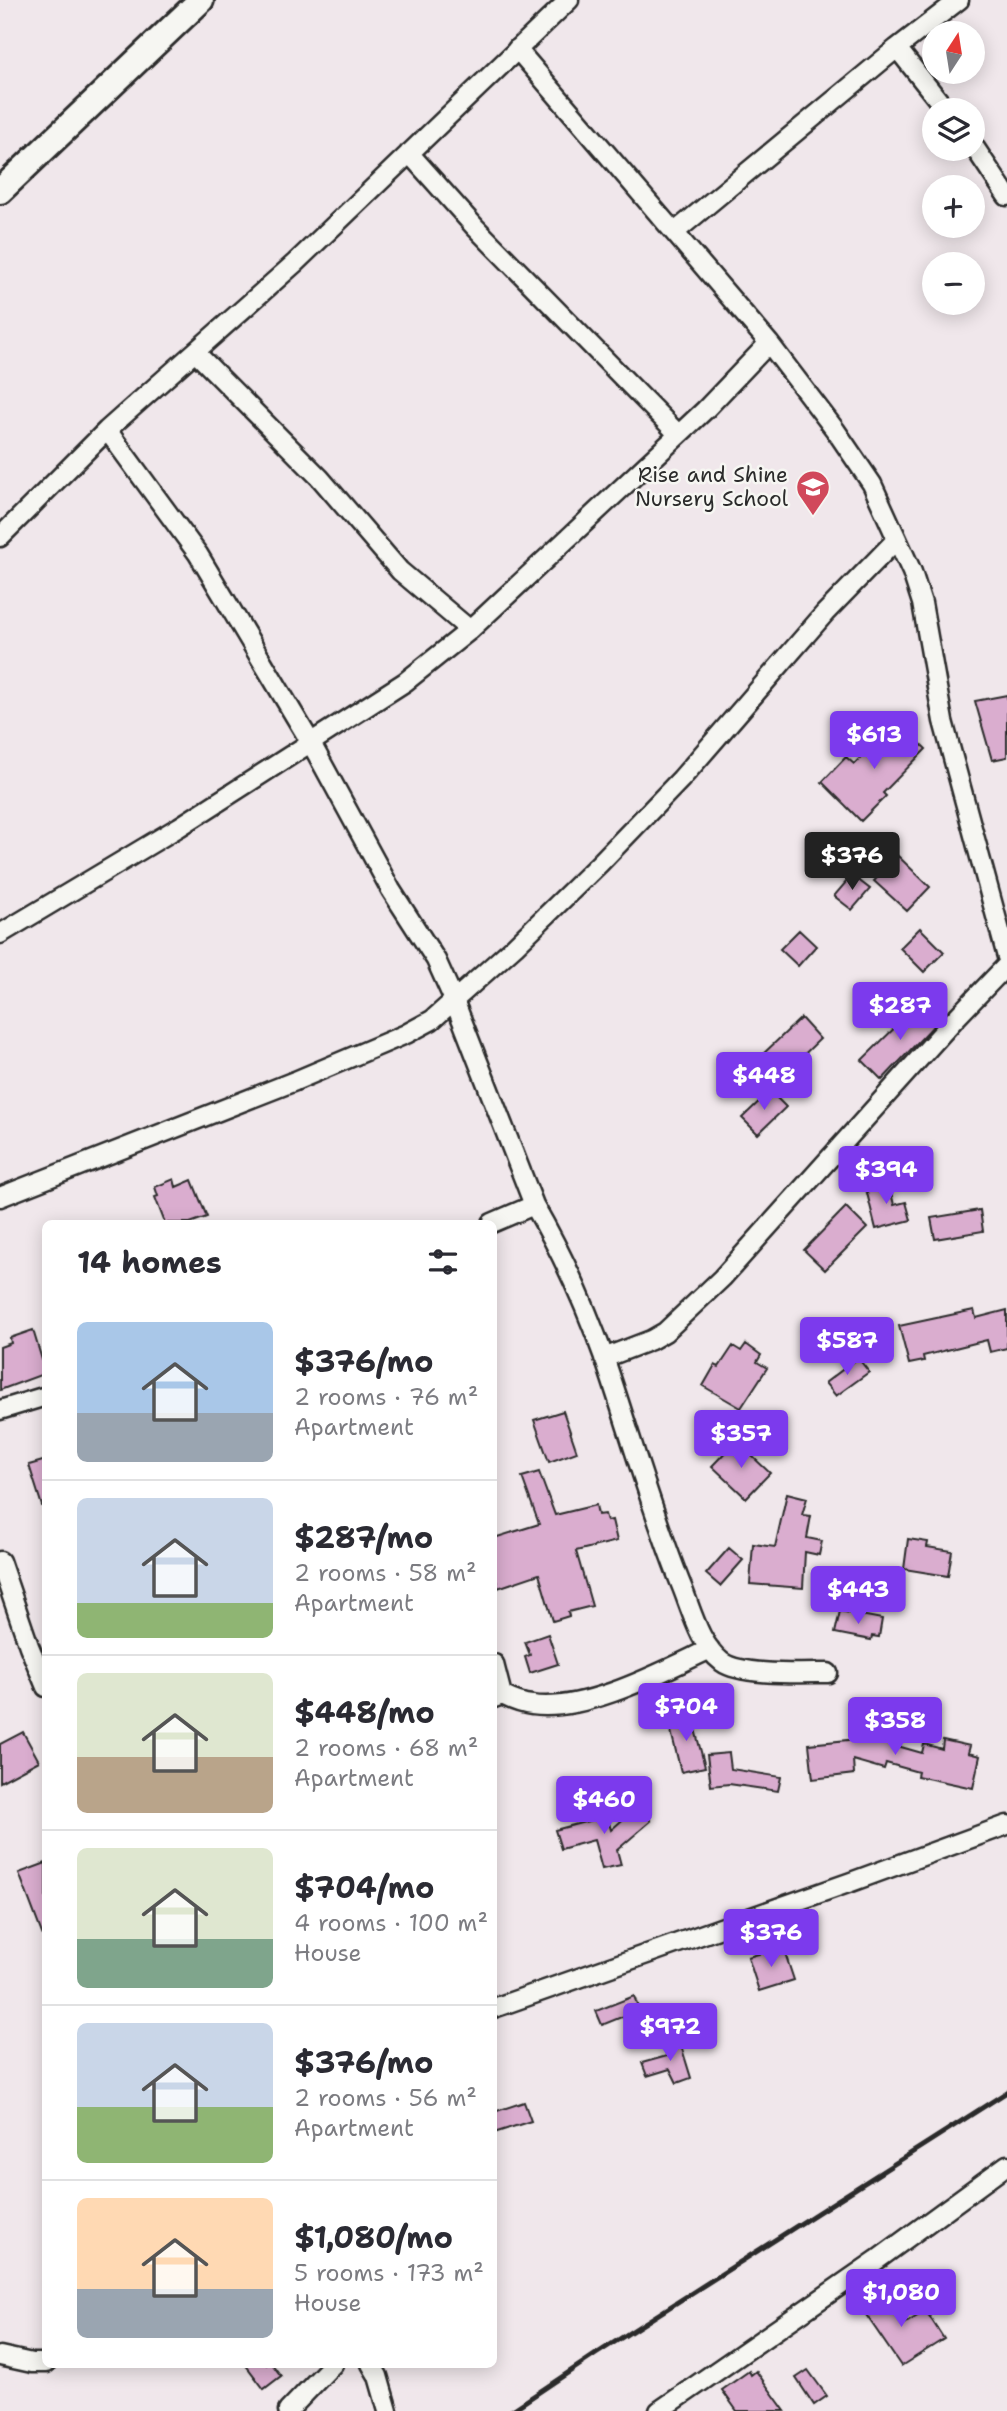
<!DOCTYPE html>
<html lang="en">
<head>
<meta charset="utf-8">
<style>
  body { margin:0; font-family:"Shantell Sans",sans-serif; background:#f7f7f7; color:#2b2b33; height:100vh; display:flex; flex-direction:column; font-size:26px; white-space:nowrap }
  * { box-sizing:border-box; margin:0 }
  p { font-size:23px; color:#7c7c81 }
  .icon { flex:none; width:38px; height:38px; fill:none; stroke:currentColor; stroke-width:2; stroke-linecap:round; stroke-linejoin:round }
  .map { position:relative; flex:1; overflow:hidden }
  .drawer { position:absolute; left:42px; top:1220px; width:455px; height:1148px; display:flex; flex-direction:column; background:#fff; border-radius:10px; box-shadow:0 4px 18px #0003 }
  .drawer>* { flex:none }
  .needle { width:46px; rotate:12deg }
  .tools { position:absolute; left:922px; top:21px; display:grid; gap:14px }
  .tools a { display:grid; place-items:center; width:63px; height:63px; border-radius:50%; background:#fff; box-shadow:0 4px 18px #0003; font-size:35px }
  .price { position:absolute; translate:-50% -60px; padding:0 16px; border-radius:7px; background:#7c3aed; color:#fff; font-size:23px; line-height:46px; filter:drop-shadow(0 2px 4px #0008) }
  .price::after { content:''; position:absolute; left:50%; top:42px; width:21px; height:16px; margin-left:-10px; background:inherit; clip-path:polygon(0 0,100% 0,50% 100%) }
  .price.current { background:#222; color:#fff }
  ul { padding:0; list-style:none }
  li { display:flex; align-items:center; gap:21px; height:175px; padding:0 35px }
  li+li { border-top:2px solid #e1e1e2 }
  li span { display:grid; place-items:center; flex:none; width:196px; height:140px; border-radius:10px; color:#555 }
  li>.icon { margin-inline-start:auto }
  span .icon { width:84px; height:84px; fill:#fffc; stroke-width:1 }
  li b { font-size:30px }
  h2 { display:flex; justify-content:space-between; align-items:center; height:84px; padding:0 35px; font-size:30px }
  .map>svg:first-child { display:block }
</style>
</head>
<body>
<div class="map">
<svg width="1007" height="2411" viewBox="0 0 1007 2411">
  <rect width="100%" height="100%" fill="#f0e7eb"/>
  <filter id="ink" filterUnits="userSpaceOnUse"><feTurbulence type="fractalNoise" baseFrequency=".0143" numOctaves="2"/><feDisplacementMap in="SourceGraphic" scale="14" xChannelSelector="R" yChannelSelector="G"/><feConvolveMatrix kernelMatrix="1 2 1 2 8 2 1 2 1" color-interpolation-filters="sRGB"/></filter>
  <g filter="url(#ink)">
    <path fill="#daadcf" stroke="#2b2b2b" stroke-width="2" d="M1007,695v62l-15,3 -17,-59z
      M897,721l29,28 -43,44 3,3 -25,25 -39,-39 24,-25 8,7z
      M898,856l32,31 -23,24 -33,-30z
      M852,875l18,14 -18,21 -18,-14z
      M920,928l24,24 -20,20 -24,-24z
      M799,930l17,16 -18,20 -18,-17z
      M920,1003l18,18 -56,59 -20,-20z
      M801,1018l19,21 -37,36 -20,-21z
      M770,1091l16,16 -28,27 -16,-16z
      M174,1179l2,8 16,-7 15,37 -17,6h-25l-10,-26 3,-1 -3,-9z
      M888,1180l6,25 12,-3 5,18 -35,9 -11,-44z
      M846,1207l21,21 -42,42 -21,-20z
      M980,1210l3,21 -48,8 -4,-21z
      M974,1310l2,8 31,-8v38l-17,4 -3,-12 -64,16 1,5 -15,3 -10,-38z
      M33,1330l13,43 -46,17v-43l11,-4 -1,-5z
      M746,1344l15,11 -4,7 10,6 -26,40 -38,-22 12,-21 4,2 14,-21 8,5z
      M858,1358l11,14 -33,24 -11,-13z
      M563,1411l14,41 -28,10 -15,-42z
      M736,1441l34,32 -24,25 -34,-32z
      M46,1460v46h-4l-13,-41z
      M539,1472l16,43 41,-10 2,10 7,-1 2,7 5,-1 5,21 -41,10 16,55 -24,6 1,4 -16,5 -14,-47 -41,14 -4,-15v-35l45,-14 -17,-47z
      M787,1493l20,5 -5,17 9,1 -4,22 15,3 -3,14 -14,-3 -2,36 -53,-4 3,-40 22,3z
      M908,1539l20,3 -1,5 25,4 -4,25 -44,-7z
      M729,1548l14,12 -23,26 -14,-12z
      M840,1611l42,8 -3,18 -7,-1 -1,4 -36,-7z
      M548,1634l10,30 -28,9 -5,-16 5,-2 -5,-13z
      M691,1714l14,53 -24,5 -13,-53z
      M873,1716l17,4 -3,10 10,3 -3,12 28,8 2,-9 18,5 1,-9 27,6 -2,7 12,3 -7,32 -56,-12 1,-4 -32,-9 -2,6 -31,-9 1,14 -41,5 -4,-35 58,-6z
      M23,1732l16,29 -39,21v-38z
      M729,1753l2,16 50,8 -3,14 -49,-7 -18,2 -4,-31z
      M638,1806l13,15 -34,29 4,15 -19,4 -8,-29 -33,9 -6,-19 52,-14 4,14z
      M46,1863v76h-2l-25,-66z
      M783,1947l11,33 -35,11 -11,-34z
      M634,1996l5,14 -37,15 -6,-14z
      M679,2039l12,39 -14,5 -7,-14 -23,7 -5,-13 25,-7 -3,-12z
      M524,2102l7,19 -37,12v-21z
      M880,2289l24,35 22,-13 18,28 -43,27 -43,-63z
      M245,2364h27l9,12 -17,13z
      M808,2370l19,26 -13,9 -18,-27z
      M749,2371l2,4 5,-4 29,40h-48l-15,-21z"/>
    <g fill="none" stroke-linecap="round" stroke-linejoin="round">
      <g stroke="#2b2b2b" stroke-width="23">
        <path id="minor" d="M897,48l49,62
          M517,49l252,294 67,88 36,53 40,88 10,31 21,118 64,236
          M973,145l34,51
          M409,153l66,74 203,207
          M675,232l222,-184 62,-48
          M195,352l125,126 80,93 70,59
          M107,430l91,124 113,189 80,147 45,70 18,40 80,205c28,48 52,102 71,155 26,76 47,153 77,227 10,25 18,58 40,75 19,14 81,11 106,11
          M0,537l107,-107 188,-167 274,-263
          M0,934l179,-107 226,-145 65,-52 235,-220 64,-67
          M0,1197l295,-116 111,-47 26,-14 83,-74 85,-83 81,-84 144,-166 72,-74
          M492,1223l42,-18
          M604,1358l47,-18 14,-8 57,-54 231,-257 54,-56
          M0,1410l46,-14
          M0,1561l29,85 17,41
          M494,1664l8,31 -8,3
          M502,1695c10,5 19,9 30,10 53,8 131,-34 178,-56
          M494,2008l357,-126 156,-57
          M0,2356l32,7h14
          M371,2364l7,12 10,35
          M288,2411l45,-47
          M659,2411l218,-151 130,-95"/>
      </g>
      <g stroke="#2b2b2b" stroke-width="30">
        <path id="secondary" d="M0,191l201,-191"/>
      </g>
      <use href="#minor" stroke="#f6f6f2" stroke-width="18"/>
      <use href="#secondary" stroke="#f6f6f2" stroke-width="24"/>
      <path stroke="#2b2b2b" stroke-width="5" d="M511,2411l85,-57 411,-262"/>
    </g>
  </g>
  <defs>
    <g id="school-pin" transform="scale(1.75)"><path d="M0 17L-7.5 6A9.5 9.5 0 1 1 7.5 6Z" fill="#d1495b" stroke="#f6f6f2"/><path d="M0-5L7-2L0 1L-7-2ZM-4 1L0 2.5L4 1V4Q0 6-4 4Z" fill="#fff"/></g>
  </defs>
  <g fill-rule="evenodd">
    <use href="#school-pin" x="813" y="487"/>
  </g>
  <g text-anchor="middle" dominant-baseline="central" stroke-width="5" stroke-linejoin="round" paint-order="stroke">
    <g font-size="21" fill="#2b2b2b" stroke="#f6f6f2" text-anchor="end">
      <text x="788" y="475">Rise and Shine<tspan x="788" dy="24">Nursery School</tspan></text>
    </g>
  </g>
</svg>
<div class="tools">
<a><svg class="needle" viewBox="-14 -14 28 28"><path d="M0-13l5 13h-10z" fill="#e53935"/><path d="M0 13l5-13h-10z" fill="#7c7c81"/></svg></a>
<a><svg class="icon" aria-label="layers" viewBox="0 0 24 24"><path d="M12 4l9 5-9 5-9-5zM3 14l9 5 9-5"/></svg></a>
<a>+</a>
<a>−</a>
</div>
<b class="price" style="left:874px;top:771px">$613</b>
<b class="price current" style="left:852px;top:892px">$376</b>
<b class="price" style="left:900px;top:1042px">$287</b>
<b class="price" style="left:764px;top:1112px">$448</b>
<b class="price" style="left:886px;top:1206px">$394</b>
<b class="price" style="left:847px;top:1377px">$587</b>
<b class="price" style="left:741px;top:1470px">$357</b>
<b class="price" style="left:858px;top:1626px">$443</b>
<b class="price" style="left:686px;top:1743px">$704</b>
<b class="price" style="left:895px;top:1757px">$358</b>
<b class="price" style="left:604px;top:1836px">$460</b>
<b class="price" style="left:771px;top:1969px">$376</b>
<b class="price" style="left:670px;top:2063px">$972</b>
<b class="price" style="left:901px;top:2329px">$1,080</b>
<section class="drawer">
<h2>14 homes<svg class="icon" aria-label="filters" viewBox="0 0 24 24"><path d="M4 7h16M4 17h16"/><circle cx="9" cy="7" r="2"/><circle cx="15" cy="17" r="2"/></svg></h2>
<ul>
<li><span style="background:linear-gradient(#a9c7e8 65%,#9aa5b1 0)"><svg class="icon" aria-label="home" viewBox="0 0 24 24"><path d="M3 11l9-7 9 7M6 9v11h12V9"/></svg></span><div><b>$376/mo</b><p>2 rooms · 76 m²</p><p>Apartment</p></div></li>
<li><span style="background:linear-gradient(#c9d6e8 75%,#8fb573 0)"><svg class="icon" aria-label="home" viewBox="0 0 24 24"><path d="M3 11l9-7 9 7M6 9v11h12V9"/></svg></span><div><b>$287/mo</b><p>2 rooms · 58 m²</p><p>Apartment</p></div></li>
<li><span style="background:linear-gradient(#dfe7d0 60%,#b9a48a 0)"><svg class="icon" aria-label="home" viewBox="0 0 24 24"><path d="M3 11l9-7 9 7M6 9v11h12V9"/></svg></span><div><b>$448/mo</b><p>2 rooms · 68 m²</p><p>Apartment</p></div></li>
<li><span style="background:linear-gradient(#dfe7d0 65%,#7fa58c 0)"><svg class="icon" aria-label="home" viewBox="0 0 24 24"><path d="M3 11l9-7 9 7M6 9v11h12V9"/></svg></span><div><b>$704/mo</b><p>4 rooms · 100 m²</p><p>House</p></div></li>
<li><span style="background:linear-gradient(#c9d6e8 60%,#8fb573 0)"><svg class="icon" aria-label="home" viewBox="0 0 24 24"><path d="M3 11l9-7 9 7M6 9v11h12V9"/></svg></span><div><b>$376/mo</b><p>2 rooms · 56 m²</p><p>Apartment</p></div></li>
<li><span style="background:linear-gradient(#ffd9b3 65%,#9aa5b1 0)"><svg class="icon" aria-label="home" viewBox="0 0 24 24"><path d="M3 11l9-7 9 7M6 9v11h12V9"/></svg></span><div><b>$1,080/mo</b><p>5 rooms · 173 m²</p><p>House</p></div></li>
</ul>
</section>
</div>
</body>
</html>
